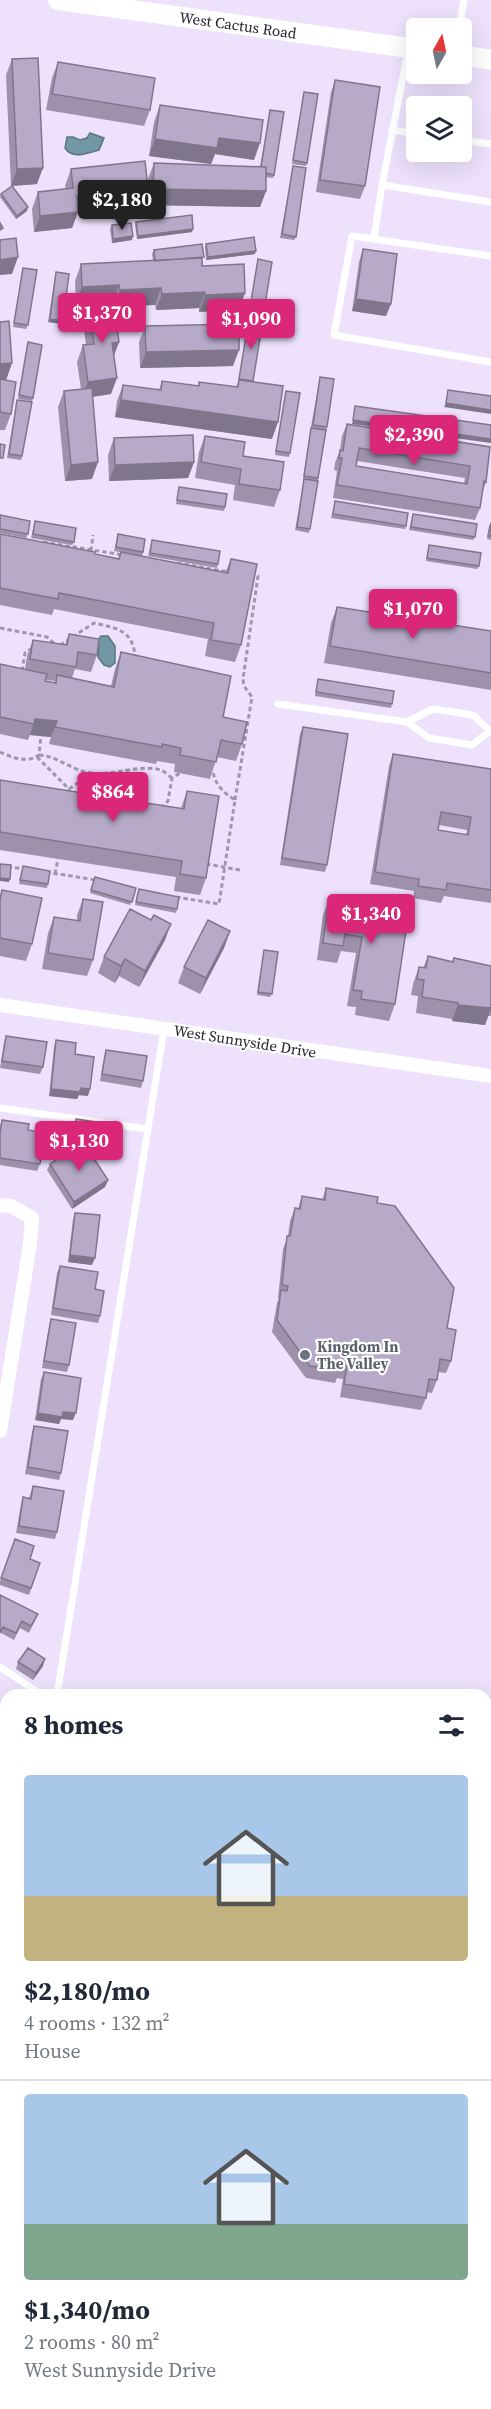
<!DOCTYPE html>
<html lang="en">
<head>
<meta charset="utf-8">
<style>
  body { margin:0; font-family:"Source Serif 4",serif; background:#f6f6f7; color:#1f2937; height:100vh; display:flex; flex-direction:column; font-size:22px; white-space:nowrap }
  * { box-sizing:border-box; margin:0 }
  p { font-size:20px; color:#747a83 }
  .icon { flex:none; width:33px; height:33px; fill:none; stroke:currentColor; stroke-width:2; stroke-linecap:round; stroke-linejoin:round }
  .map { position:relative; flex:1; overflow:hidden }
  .sheet { position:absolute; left:0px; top:1689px; width:492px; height:720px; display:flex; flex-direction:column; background:#fff; border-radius:18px 18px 0 0; box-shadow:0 6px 24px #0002 }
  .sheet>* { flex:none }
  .needle { width:39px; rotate:9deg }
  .tools { position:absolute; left:406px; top:18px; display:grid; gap:12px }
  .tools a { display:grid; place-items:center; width:66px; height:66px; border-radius:6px; background:#fff; box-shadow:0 6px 24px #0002; font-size:30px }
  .price { position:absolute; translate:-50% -51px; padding:0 14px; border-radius:6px; background:#db2777; color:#fff; font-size:20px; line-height:39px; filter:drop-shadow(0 2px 3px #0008) }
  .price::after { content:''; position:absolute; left:50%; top:36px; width:18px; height:14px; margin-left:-9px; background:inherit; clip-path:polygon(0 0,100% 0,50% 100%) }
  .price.on { background:#222; color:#fff }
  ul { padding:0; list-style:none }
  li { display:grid; align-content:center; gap:12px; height:318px; padding:0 24px }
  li+li { border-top:2px solid #e0e1e3 }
  li span { display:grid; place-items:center; height:186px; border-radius:6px; color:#555 }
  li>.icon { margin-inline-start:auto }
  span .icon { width:108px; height:108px; fill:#fffc; stroke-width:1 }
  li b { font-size:26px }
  h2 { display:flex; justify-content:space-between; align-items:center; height:72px; padding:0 24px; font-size:26px }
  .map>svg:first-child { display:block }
</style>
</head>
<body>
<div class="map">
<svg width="491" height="2409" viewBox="0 0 491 2409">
  <rect width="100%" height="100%" fill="#ede1fc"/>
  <path fill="#7298a5" stroke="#5c7581" stroke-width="1.5" d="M90,133l14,5 -5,12c-12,3 -26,10 -34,-2l2,-11h6l7,3 7,-2z
    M101,636h7l7,10v17l-5,4 -6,-2 -6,-8 1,-10 -3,-5z"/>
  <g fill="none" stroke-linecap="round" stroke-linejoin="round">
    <path stroke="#a197ac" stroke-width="3" stroke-dasharray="4.5 3" stroke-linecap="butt" d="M43,542l80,13
      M91,551l2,-16
      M177,563l52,9
      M0,628l47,9 8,7
      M60,645l34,-22c22,5 40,7 41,35
      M22,671l3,-18 4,-3 3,1
      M0,752c11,5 27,12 39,3l2,-19
      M39,755c19,1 33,16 52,18 23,3 47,-9 70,-3 3,1 8,6 11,8
      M37,757l32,32v4
      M69,789l10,-7 24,-7
      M235,800l17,-103 -8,-11 -1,-7 15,-103 -7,-1
      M161,808l7,-7 4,-23 8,-5
      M206,864l34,6
      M0,866l25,3
      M46,872l50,8
      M55,874l3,-15
      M176,897l43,7 16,-104c-11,-7 -21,-16 -22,-30"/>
    <path stroke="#fff" stroke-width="7" d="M459,28l5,-28
      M408,51l-26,134 109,17
      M392,130l25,4
      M462,140l29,4
      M374,238l8,-53
      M491,256l-139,-20 -18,99 157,27
      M278,704l129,18 22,16 43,7 18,-14
      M407,722l26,-13 40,6 18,17
      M0,1108l147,21
      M0,1667l42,28
      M57,1695l107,-666
      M0,1889l6,1
      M0,2262l6,1
      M345,2404l26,5
      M245,2409l1,-6"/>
    <path stroke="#fff" stroke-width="14" d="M0,1005l491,71
      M0,1205l11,1 21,12 -2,26 -30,187
      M486,2090l5,1"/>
    <path stroke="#fff" stroke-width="18" d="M0,2021h6"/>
    <path stroke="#fff" stroke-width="20" d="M58,0l359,49
      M462,55l29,5"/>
    <path stroke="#fff" stroke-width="22" d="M486,2044l5,-31
      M426,2409l1,-6"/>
  </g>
  <path fill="#9d91ac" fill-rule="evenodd" d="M12,59l25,125 -26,2 -5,-111z
    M58,62l92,48 -6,16 -98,-16 6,-32z
    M335,80l30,106 -5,13 -44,-7 15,-100z
    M304,92l3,71 -1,3 -14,-2z
    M160,105l94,55 -39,-6 -4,10 -62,-8 5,-34z
    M270,110l4,65 -1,3 -7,-1v14l-6,16 -113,-2v-15l-5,14 -64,7 -6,17 -38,4 -2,-23 6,-17 28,-3 -1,-3 6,-17 77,15v-5l6,-16 106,4z
    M293,166l3,71 -2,3 -14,-2z
    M1,194l26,17 -11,8 -16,-22z
    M136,222l56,10 -55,7 -2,-14z
    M112,225l20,15 -20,3 -2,-14z
    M206,244l49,10 -49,6 -1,-13z
    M363,249l23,67 -34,-5 7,-49z
    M154,250l49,11 -1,5 43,27 -6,16 -40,3v-4l-43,2 -1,-5 -41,1 5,36 -5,13 -3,39 -18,3 -1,82 -27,2 -7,-74 6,-16 17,-2 -4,-27 6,-17h3l-3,-22 6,-16 25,-3 -1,-3 -37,2 -1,-22 6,-17 72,-3 -1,-7z
    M258,259l5,57 -1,3 -14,-2z
    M23,268l5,57 -2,4 -13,-2z
    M56,272l6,52 -14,-2 7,-46z
    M249,318l4,64 19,57 -157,-22 2,-16 6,-16 36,5 3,-9 36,5 1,-4 37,5 2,-5z
    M0,322l12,41 -6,17h-2l7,34 -6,16h-5z
    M145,326l88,40 -93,2 -1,-26z
    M28,342l5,56 -1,3 -14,-2z
    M320,377l7,50 -18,106 -14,-3 9,-50 -1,-1 7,-47z
    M286,391l4,62 -1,4 -14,-2z
    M17,400l5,56 -1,4 -14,-2z
    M347,424l143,23 -4,35 -3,9 -3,17 -5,12 -142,-22 4,-27 -3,-1 1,-7 5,-13 2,-14zM357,461l108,17 -1,5 -108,-17z
    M205,436l38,20 37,34 -6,17 -41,-7 2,-15 -40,-7 4,-26z
    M114,438l80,24 -6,16 -79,3 -1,-26z
    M179,487l46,20 -1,4 -48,-7z
    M335,501l71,25 -1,3 -74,-11z
    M413,514l62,23 -2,3 -64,-10z
    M0,515l28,19 -2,4 -26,-5z
    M35,521l39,21 -2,3 -41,-7z
    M491,523v17l-4,-1 2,-13z
    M0,534l118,25 3,-7 104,21 6,-14 10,86 -6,17 -30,-6 3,-17 -154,-30 -2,6 -52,-10z
    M118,534l25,18 -1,4 -28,-5z
    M152,540l66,24 -1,4 -69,-12z
    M429,545l50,21 -2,3 -51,-8z
    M337,607l154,24v59l-167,-27 7,-40z
    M69,634l28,21 -6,17 -16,-3 -3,9 39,8 4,-17 6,-17 102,65 19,27 -6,17 -19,-4 -7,22 -36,-7 1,-8 -18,-3 -1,3 -107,-20 2,-7 -21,-2 -2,5 -28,-6v-70l25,5 2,-13 6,-16 32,5zM45,680l10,1 -1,2 -9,-2z
    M318,679l74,25 -1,4 -76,-12z
    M303,727l24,138 -2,7 -45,-7 20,-131z
    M393,754l98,15v134l-47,-7 -3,7 -28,-5 1,-7 -44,-7 19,-118zM439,825l28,5 -1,5 -28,-5z
    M0,780l181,28 6,-17 19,87 -6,17 -26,-4 2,-14 -176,-27z
    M23,866l25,18 -1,4 -28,-4z
    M95,877l41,11 -6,17 -40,-12z
    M139,889l38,20 -1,4 -41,-8z
    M2,890l30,54 -6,17 -26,-5v-61z
    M83,899l10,61 -6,16 -45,-7 6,-36 6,-16 23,3v-5z
    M329,899l80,12 -14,93 -6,17 -34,-6 1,-8 -9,-1 9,-53 -15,-2 -4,12 -20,-3 6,-45z
    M230,931l-6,17 -24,46 -22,-11 6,-16z
    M165,940l-26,47 -20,-11 -4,7 -17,-10 6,-16z
    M264,950l8,44 -2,3 -13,-2z
    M428,956l24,6 2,-4 37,8v50h-3l-3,9 -33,-4v-2l-36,-6 2,-17 -7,-1 2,-11 6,-17 4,1z
    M6,1036l37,31 -3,7 -40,-6 4,-25z
    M56,1040l19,14 13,42 -9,-1 -2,4 -28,-3 5,-49z
    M106,1050l37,31 -2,7 -41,-7 4,-24z
    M76,1119l18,15 -2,7 -20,-4 2,-11z
    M2,1120l26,10 12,34 -3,7 -37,-6v-39z
    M50,1164l58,16 -3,7 -33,22 -25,-39z
    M326,1188l51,15 70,125 4,33 -5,12 -8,-1 -1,8 -5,13 -5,-1 -1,6 -5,12 -81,-13 3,-18 -6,-1 -2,5 -29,-5 -34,-46 5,-29 2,-5h-1l5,-49 5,-13 2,-15 5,-13 3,1 4,-13 20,4z
    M75,1213l17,52 -24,-3 5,-43z
    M60,1266l35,23 5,27 -2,7 -47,-8 6,-42z
    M51,1319l18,46 -2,7 -25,-4 7,-42z
    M44,1372l29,48 -12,-1 -2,5 -24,-4 6,-41z
    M34,1426l27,47 -2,7 -34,-6 7,-42z
    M33,1486l24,46 -2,7 -39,-6 5,-29 2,-7 6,1z
    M15,1539l15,20 10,4 -11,32 -29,-10v-4z
    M0,1595l38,19 -9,19 -9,-5 -6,12 -13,-7z
    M18,1662l25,4 -10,14 -17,-11z
    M6,1773v32l-3,-2z
    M0,2060l6,1v38l-6,-1z
    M0,2130l6,1v23l-6,-1z
    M0,2154l6,1v46l-6,-1z
    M6,2241v14l-2,-1z
    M6,2258v43l-6,-1v-16l2,-15z"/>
  <path fill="#80768c" d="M219,138l41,5 -6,17 -39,-6 -4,10 -62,-8 6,-17z
    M43,168l-6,16 -26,2 6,-17z
    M148,188l-6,16 -71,8 6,-16z
    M153,189l113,2 -6,16 -113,-2z
    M28,207l-1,4 -11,8 1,-3z
    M78,212l-6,16 -38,4 6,-16z
    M193,229l-1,3 -55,7 1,-3z
    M133,236l-1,4 -20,3 1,-4z
    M256,251l-1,3 -49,6 2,-3z
    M18,257l-6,17 -12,1v-15z
    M119,285l-6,16 -37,2 6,-16z
    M161,288l-6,17 -41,1 6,-16z
    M205,292l-6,16 -43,2 6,-16z
    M245,293l-6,16 -40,3 6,-17z
    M356,299l35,5 -5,12 -34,-5z
    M50,319l13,2 -1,3 -14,-2z
    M119,342l-6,16 -1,-15z
    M239,350l-6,16 -93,2 6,-16z
    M12,363l-6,17h-6v-16z
    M117,378l-6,16 -29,4 6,-16z
    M121,400l157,22 -6,17 -157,-22z
    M446,403l45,7v4l-47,-7z
    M353,420l138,19v4l-139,-19z
    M98,462l-6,17 -27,2 6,-16z
    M194,462l-6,16 -79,3 6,-16z
    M35,719l22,2 -6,16 -21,-2z
    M0,878l10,1 -1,3 -9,-1z
    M171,924l-6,16 -26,47 6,-16z
    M230,931l-6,17 -24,46 6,-16z
    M125,959l-6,17 -4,7 6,-17z
    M458,1005l33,3 -6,17 -33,-4z
    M81,1088l9,1 -2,7 -9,-1 -2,4 -28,-3 2,-7z
    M108,1180l-3,7 -33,22 2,-7z
    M70,1255l25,3 -3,7 -24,-3z
    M63,1412l13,1 -3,7 -12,-1 -2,5 -24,-4 3,-7z
    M45,1659l-2,7 -10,14 3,-7z
    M6,1743l-3,7 -3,3v-6z
    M0,2241l3,1 -3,9z
    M0,2322l6,1v13l-6,-1z"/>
  <path fill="#b7a9c8" stroke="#80768c" stroke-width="1.5" fill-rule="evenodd" d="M38,58l5,110 -26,1 -5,-110z
    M58,62l97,16 -5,32 -98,-16z
    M335,80l45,7 -15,99 -45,-6z
    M304,92l14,2 -11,69 -14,-3z
    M160,105l103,15 -3,23 -41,-5 -2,10 -62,-9z
    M270,110l14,2 -10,63 -8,-2v-6h-5z
    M145,161l3,27 -71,8 1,16 -38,4 -2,-24 35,-4 -2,-19z
    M154,163l112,4v24l-113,-2z
    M293,166l13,2 -10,69 -14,-3z
    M12,186l16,21 -11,9 -16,-22z
    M192,215l1,14 -55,7 -2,-14z
    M0,223l3,5 -3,2z
    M131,223l2,13 -20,3 -1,-14z
    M254,237l2,14 -48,6 -2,-13z
    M16,238l2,19 -18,3v-20z
    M202,244l2,13 -49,4 -1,-11z
    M363,249l34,5 -6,50 -35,-5z
    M202,258v8l42,-2 1,29 -40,2v-3l-43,2 -1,-6 -41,2 -1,-5 -37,2 -1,-23z
    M258,259l14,3 -9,54 -14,-3z
    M23,268l14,2 -9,55 -14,-2z
    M56,272l13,2 -6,47 -13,-2z
    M114,304l5,38 -7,1 5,35 -29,4 -5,-37 11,-1 -5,-37z
    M249,318l14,2 -10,61 -14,-2z
    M9,321l3,42 -12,1v-42z
    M239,324v26l-93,2 -1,-26z
    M28,342l14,3 -9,53 -14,-3z
    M320,377l14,2 -7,48 -14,-2z
    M0,379l16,3 -5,32 -11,-2z
    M239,380l44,6 -5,36 -157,-22 2,-15 38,5 1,-9 37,5v-4l39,5z
    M92,388l6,74 -27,3 -7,-74z
    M448,390l43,6v14l-45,-7z
    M286,391l14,2 -10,60 -14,-2z
    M17,400l15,2 -10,54 -13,-2z
    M355,406l136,19v14l-138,-19z
    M347,424l143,23 -4,35 -2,-1 -4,27 -143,-23 5,-27h-3l1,-8 3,1zM359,448l111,18 -3,18 -111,-18z
    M311,428l15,2 -8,48 -14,-2z
    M193,435l1,27 -79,3 -1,-27z
    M205,436l40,6 -2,14 41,6 -4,28 -41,-6 2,-15 -40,-7z
    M0,444l5,1 -2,13h-3z
    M304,479l14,2 -8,48 -13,-2z
    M179,487l48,7 -2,13 -48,-7z
    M335,501l73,12 -2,13 -73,-12z
    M413,514l64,10 -2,13 -64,-10z
    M0,515l30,6 -2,13 -28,-5z
    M35,521l41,7 -2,14 -41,-8z
    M491,523v13h-3z
    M0,534l95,18v2l24,5 2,-7 107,21 3,-14 26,5 -16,81 -30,-5 3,-17 -155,-30 -1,6 -58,-11z
    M118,534l27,5 -2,13 -27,-5z
    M152,540l68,11 -2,13 -68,-11z
    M429,545l52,8 -2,13 -52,-8z
    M337,607l154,24v42l-161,-27z
    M69,634l30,5 -2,16 -19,-3 -2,15 -46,-8 3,-19 34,5z
    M121,652l110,24 -8,41 24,5 -5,22 -21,-4 -5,22 -36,-7 1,-7 -19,-4v3l-107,-20 2,-6 -22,-2 -1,5 -34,-7v-53l47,10 -2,7 11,2 1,-8 57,12z
    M318,679l76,12 -2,13 -76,-12z
    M303,727l45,7 -21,131 -45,-7z
    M393,754l98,15v121l-44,-7 -1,7 -28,-4 1,-7 -44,-7zM441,812l30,5 -3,18 -30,-5z
    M0,780l184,29 3,-18 32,5 -13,82 -26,-4 2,-13 -182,-29z
    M0,864l11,1 -1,14 -10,-1z
    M23,866l27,5 -2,13 -28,-4z
    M95,877l41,11 -4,14 -41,-12z
    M139,889l40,8 -2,12 -41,-7z
    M2,890l40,8 -10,46 -32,-6v-38z
    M83,899l20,3 -10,58 -45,-7 6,-36 26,4z
    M329,899l80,12 -14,93 -34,-5 1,-8 -9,-1 9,-53 -17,-3 -2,12 -20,-3z
    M130,909l21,11 3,-5 17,9 -26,47 -20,-12 -4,7 -17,-9z
    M208,920l22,11 -24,47 -22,-11z
    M264,950l14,2 -6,42 -14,-2z
    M428,956l25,6 1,-4 37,8v42l-33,-3v-2l-36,-6 2,-17 -7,-1 2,-12 7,1z
    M6,1036l41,6 -4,25 -41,-6z
    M56,1040l20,3 -1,11 19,3 -4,32 -9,-1 -1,4 -29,-3z
    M106,1050l41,6 -4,25 -41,-7z
    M76,1119l20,3 -2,12 -19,-3z
    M2,1120l27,4 -1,6 17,3 -5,31 -40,-6v-24z
    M83,1142l25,38 -34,22 -24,-38z
    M326,1188l52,9 -1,6 18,3 59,82 -7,40 9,2 -5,31 -11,-2 -3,21 -8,-1 -3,19 -82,-14 3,-18 -7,-1v5l-30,-4 -33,-46 4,-30 6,1 1,-5 -6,-1 5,-49h3l5,-28 5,1 2,-13 23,4z
    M75,1213l25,2 -5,43 -25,-3z
    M60,1266l38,6 -3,17 9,2 -4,25 -47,-8z
    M51,1319l25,4 -7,42 -25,-4z
    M44,1372l37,6 -5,35 -13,-1 -1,5 -24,-4z
    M34,1426l34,5 -7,42 -33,-6z
    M33,1486l31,5 -7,41 -38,-6 4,-29 8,2z
    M15,1539l19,7 -4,13 10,4 -9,25 -30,-10z
    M0,1595l38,19 -7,12 -9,-5 -6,12 -13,-6 -3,6z
    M28,1648l17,11 -9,14 -18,-11z
    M0,1734l6,9 -6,4z
    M0,1771l6,2v24h-1l-5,15z
    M0,2060l6,1v30l-6,-1z
    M0,2130l6,1v10l-6,-1z
    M0,2154l6,1v32h-6z
    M0,2209l6,1v14l-3,18 -3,-1z
    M6,2262v26h-4z
    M0,2303h6v20l-6,-1z
    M0,2371l6,1v31h174l16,2 -1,4h-195z
    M220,2403h14l-1,6h-14z
    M266,2403l12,2v-2h16l-1,6h-31v-3z"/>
  <circle fill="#6b7280" stroke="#fff" stroke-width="2" cx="305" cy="1355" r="6"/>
  <g text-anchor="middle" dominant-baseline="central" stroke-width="4.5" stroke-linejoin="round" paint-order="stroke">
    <g font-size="15" fill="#27222d" stroke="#fff">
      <text transform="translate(238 25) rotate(8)">West Cactus Road</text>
      <text transform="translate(245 1041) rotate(9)">West Sunnyside Drive</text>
    </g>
    <g font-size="15" font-weight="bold" fill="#5b616d" stroke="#fff" text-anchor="start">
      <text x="317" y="1346">Kingdom In<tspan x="317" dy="17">The Valley</tspan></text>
    </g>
  </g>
</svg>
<div class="tools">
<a><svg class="needle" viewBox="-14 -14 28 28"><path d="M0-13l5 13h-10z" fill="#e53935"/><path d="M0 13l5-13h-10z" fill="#747a83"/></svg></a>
<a><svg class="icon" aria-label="layers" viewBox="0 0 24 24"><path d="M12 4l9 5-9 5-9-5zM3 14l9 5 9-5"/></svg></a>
</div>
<b class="price on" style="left:122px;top:231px">$2,180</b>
<b class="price" style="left:102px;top:344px">$1,370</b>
<b class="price" style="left:251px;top:350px">$1,090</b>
<b class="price" style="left:414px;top:466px">$2,390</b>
<b class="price" style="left:413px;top:640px">$1,070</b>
<b class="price" style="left:113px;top:823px">$864</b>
<b class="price" style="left:371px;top:945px">$1,340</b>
<b class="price" style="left:79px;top:1172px">$1,130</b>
<section class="sheet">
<h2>8 homes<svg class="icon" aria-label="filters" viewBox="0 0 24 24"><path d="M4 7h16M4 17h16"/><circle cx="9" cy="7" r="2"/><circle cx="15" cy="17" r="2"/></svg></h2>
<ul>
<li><span style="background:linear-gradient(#a9c7e8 65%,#c2b280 0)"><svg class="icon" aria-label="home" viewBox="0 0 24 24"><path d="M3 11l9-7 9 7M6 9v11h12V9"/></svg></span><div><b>$2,180/mo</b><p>4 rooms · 132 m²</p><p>House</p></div></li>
<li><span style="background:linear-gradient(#a9c7e8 70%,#7fa58c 0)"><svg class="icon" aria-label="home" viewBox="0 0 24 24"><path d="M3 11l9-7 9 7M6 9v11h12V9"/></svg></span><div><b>$1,340/mo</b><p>2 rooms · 80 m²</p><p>West Sunnyside Drive</p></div></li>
</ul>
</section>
</div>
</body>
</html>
